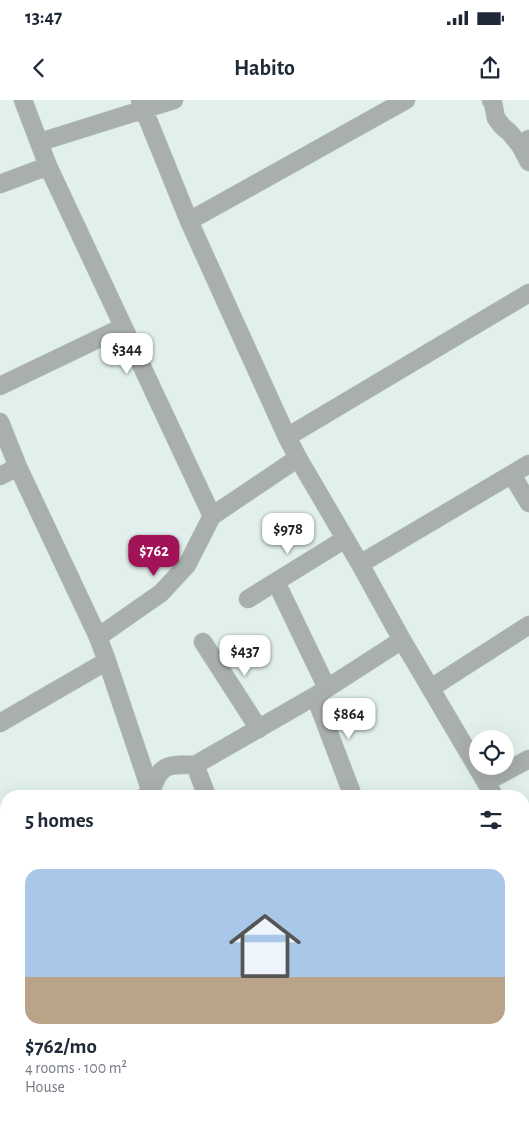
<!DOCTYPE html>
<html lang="en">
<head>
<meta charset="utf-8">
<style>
  body { margin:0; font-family:"Alegreya Sans",sans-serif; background:#f2f2f3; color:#1f2937; height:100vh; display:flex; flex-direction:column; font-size:19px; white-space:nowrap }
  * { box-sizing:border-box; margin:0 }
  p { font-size:16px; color:#747a83 }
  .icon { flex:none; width:28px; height:28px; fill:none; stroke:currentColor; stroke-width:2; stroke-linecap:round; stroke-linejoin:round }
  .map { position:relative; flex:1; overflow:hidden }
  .drawer { position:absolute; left:0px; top:690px; width:530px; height:336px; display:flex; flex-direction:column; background:#fff; border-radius:20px 20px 0 0; box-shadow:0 5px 20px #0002 }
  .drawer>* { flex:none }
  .fabs { position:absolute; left:469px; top:630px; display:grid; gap:10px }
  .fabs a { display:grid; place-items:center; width:45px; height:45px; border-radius:50%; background:#fff; box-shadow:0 5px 20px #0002; font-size:25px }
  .price { position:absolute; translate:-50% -42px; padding:0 11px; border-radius:10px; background:#fff; color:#222; font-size:16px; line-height:32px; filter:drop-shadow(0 1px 2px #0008) }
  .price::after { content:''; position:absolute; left:50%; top:30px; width:15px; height:11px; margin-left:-8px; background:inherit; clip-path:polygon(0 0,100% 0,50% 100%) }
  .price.active { background:#a21257; color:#fff }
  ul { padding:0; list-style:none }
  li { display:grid; align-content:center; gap:10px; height:265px; padding:0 25px }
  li+li { border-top:1px solid #e0e1e3 }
  li span { display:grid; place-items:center; height:155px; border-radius:15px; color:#555 }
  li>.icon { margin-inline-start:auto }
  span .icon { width:90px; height:90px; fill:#fffc; stroke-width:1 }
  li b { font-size:21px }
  h2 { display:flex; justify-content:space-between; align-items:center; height:60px; padding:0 25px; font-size:21px }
  .status { display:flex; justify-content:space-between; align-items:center; height:35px; padding:0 25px; background:#fff; direction:ltr }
  .status svg { height:14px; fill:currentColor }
  header { display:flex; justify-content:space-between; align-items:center; height:65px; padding:0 25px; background:#fff; font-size:22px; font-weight:700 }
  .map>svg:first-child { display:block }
</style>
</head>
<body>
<div class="status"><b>13:47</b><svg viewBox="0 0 49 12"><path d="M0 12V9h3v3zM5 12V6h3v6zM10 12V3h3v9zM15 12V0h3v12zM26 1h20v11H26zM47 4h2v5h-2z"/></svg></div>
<header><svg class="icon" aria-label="back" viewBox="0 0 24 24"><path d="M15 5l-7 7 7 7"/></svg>Habito<svg class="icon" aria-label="share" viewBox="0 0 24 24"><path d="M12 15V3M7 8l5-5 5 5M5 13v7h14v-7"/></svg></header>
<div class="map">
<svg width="529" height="1026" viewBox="0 0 529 1026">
  <rect width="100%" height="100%" fill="#e1f0ec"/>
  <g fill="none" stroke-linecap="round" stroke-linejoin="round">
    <g stroke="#bdcac7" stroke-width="19">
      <path id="minor" d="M23,0l25,66 164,350 86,-58
        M140,0l49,121 98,216 11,21 62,106 42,76 92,156
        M491,0l2,3 3,15 6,8 8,7 10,12 9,-6
        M40,42l134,-42
        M520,45l9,17
        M0,84l48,-18
        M189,121l217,-121
        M0,286l123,-59
        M0,322l18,45 80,170 9,24 44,131
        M287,337l242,-144
        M512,375l17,28
        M0,376l18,-9
        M360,464l169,-100
        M276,482l51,106
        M248,499l97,-60
        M98,537l63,-44 26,-28 25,-49
        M203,542l56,87
        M431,588l98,-63
        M315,596l38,100
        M0,623l107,-62
        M195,665l12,31
        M486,682l43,-23
        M146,695l5,-3c9,-28 16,-28 44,-27l120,-69 87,-56
        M524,748l5,9
        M0,778l6,-4
        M524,825l5,-3
        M0,924l6,15
        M0,988l6,-2
        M524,1005l5,-2
        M41,1020l2,6
        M319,1020l2,6
        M77,1026l13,-6
        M481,1026l12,-6"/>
    </g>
    <use href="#minor" stroke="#a9afad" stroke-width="18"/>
  </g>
</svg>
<div class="fabs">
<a><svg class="icon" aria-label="locate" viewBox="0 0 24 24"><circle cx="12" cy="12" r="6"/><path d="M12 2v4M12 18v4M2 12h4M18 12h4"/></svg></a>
</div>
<b class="price" style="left:127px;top:275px">$344</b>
<b class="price" style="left:288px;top:455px">$978</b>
<b class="price active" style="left:154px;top:477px">$762</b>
<b class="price" style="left:245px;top:577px">$437</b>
<b class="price" style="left:349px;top:640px">$864</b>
<section class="drawer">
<h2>5 homes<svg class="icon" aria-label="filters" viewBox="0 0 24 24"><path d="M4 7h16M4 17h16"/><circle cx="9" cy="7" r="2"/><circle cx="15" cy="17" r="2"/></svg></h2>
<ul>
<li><span style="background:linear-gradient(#a9c7e8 70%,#b9a48a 0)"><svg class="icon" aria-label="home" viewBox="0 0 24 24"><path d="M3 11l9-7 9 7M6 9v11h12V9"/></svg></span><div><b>$762/mo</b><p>4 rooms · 100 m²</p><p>House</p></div></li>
</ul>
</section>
</div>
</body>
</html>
